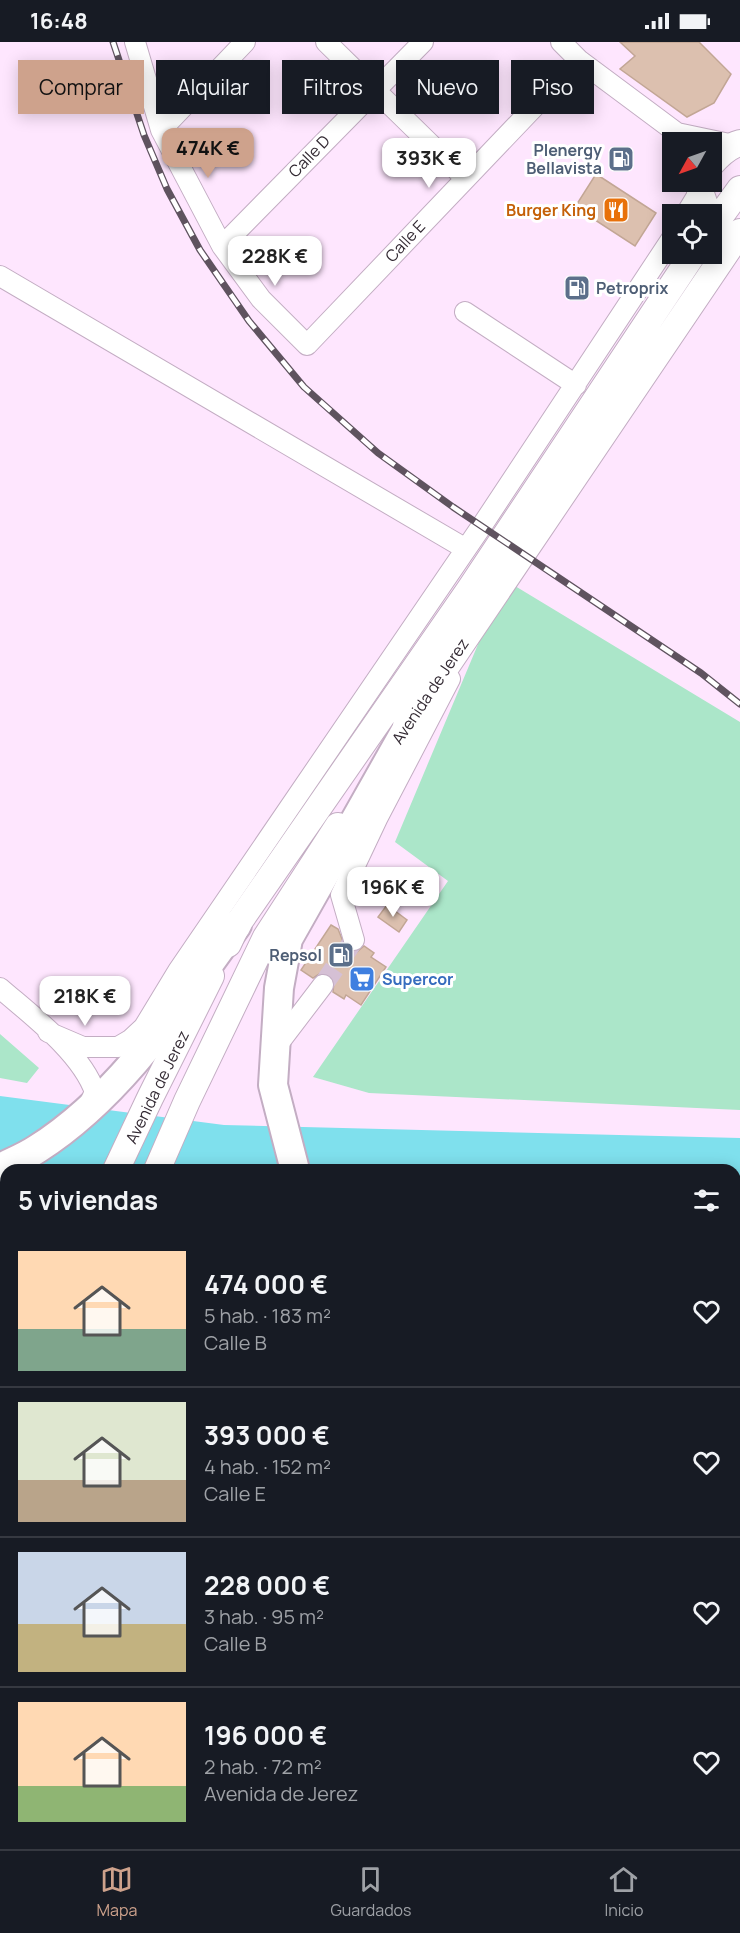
<!DOCTYPE html>
<html lang="es">
<head>
<meta charset="utf-8">
<style>
  body { margin:0; font-family:Manrope,sans-serif; background:#20242c; color:#f1f3f6; height:100vh; display:flex; flex-direction:column; font-size:22px; white-space:nowrap }
  * { box-sizing:border-box; margin:0 }
  p { font-size:20px; color:#9ea1a6 }
  .icon { flex:none; width:33px; height:33px; fill:none; stroke:currentColor; stroke-width:2; stroke-linecap:round; stroke-linejoin:round }
  .map { position:relative; flex:1; overflow:hidden }
  .sheet { position:absolute; left:0px; top:1122px; width:741px; height:686px; display:flex; flex-direction:column; background:#171b24; border-radius:18px 18px 0 0; box-shadow:0 3px 15px #0003 }
  .sheet>* { flex:none }
  .top-card { position:absolute; left:18px; top:18px; width:705px; height:54px; display:flex; gap:12px }
  .needle { width:39px; rotate:230deg }
  .tools { position:absolute; left:662px; top:90px; display:grid; gap:12px }
  .tools a { display:grid; place-items:center; width:60px; height:60px; border-radius:0px; background:#171b24; box-shadow:0 3px 15px #0003; font-size:30px }
  .price { position:absolute; translate:-50% -51px; padding:0 14px; border-radius:12px; background:#fff; color:#222; font-size:20px; line-height:39px; filter:drop-shadow(0 2px 3px #0008) }
  .price::after { content:''; position:absolute; left:50%; top:36px; width:18px; height:14px; margin-left:-9px; background:inherit; clip-path:polygon(0 0,100% 0,50% 100%) }
  .price.current { background:#cea28c; color:#111 }
  ul { padding:0; list-style:none }
  li { display:flex; align-items:center; gap:18px; height:150px; padding:0 18px }
  li+li { border-top:2px solid #363941 }
  li span { display:grid; place-items:center; flex:none; width:168px; height:120px; border-radius:0px; color:#555 }
  li>.icon { margin-inline-start:auto }
  span .icon { width:72px; height:72px; fill:#fffc; stroke-width:1 }
  li b { font-size:26px }
  h2 { display:flex; justify-content:space-between; align-items:center; height:72px; padding:0 18px; font-size:26px }
  .chip { padding:0 21px; border-radius:0px; background:#171b24; box-shadow:0 3px 15px #0003; font-size:21px; line-height:54px }
  .chip.current { background:#cea28c; color:#111 }
  .status { display:flex; justify-content:space-between; align-items:center; height:42px; padding:0 30px; background:#171b24; direction:ltr }
  .status svg { height:16px; fill:currentColor }
  .dock { display:flex; justify-content:space-around; align-items:center; height:84px; border-top:2px solid #363941; background:#171b24; font-size:16px; color:#9ea1a6 }
  .dock a { display:grid; justify-items:center; gap:3px }
  .dock .current { color:#cea28c }
  .map>svg:first-child { display:block }
</style>
</head>
<body>
<div class="status"><b>16:48</b><svg viewBox="0 0 49 12"><path d="M0 12V9h3v3zM5 12V6h3v6zM10 12V3h3v9zM15 12V0h3v12zM26 1h20v11H26zM47 4h2v5h-2z"/></svg></div>
<div class="map">
<svg width="740" height="1807" viewBox="0 0 740 1807">
  <rect width="100%" height="100%" fill="#fee6fe"/>
  <path fill="#abe6c9" d="M505,538l235,142v388l-371,-17 -56,-16 135,-196 -53,-39z
    M0,992l39,34 -12,15 -27,-5z
    M735,1394h5v213h-5z
    M607,1802h38l2,5h-36z"/>
  <path fill="#7fe0ed" d="M0,1054l224,29 516,13v278h-5v-246h-729v203h-6z"/>
  <path fill="#dcc0af" stroke="#c2a695" stroke-width="1.5" d="M620,0h79l32,32 -17,29 -27,14 -67,-48 15,-13z
    M596,132l60,39 -21,33 -60,-39z
    M387,863l20,15 -8,12 -21,-15z
    M331,883l7,4 8,20 11,3 7,-6 10,7 -3,4 15,10 -25,38 -15,-10 -2,4 -11,-7 1,-11 -4,-6 -11,-1 -6,4 -12,-8z"/>
  <g fill="none" stroke-linecap="round" stroke-linejoin="round">
    <path stroke="#d5c0d5" stroke-width="20" stroke-dasharray="20 10" stroke-linecap="butt" d="M323,943l31,-45"/>
    <g stroke="#c3adc3" stroke-width="22">
      <path id="minor" d="M135,0l26,88 61,116 39,53 46,46 272,-285
        M326,0l139,136
        M561,0l18,18 98,73 7,9
        M161,88l84,-88
        M677,91l57,12
        M686,172l14,-23
        M222,204l201,-204
        M0,234l466,273
        M465,270l111,73
        M354,898l-13,-45 36,-76 73,-140
        M0,946c31,27 81,64 95,104l-8,17
        M48,990l35,15h35l12,-7 14,-13 34,-56 303,-444 191,-289
        M275,1006l48,-63
        M735,1621l5,6
        M676,1802l2,5
        M700,1807l4,-5"/>
    </g>
    <g stroke="#c3adc3" stroke-width="28">
      <path id="major" d="M711,122c8,-9 17,-18 29,-21
        M703,140l-3,9 8,23
        M711,187l29,-40
        M406,684l334,-494
        M228,902l9,-19 233,-336 223,-335
        M116,1128l34,-72 61,-122
        M157,1128l30,-69 79,-164 72,-111
        M0,1380l6,-13"/>
    </g>
    <g stroke="#c3adc3" stroke-width="32">
      <path id="highway" d="M0,1126c12,-6 25,-11 37,-19 85,-54 142,-144 200,-224
        M295,1128l-22,-85 6,-97 9,-49 130,-230
        M0,1456l6,2
        M0,1488l6,1
        M0,1708l6,3
        M0,1765l6,1
        M441,1802l5,5
        M499,1802l4,5
        M566,1802l2,5"/>
    </g>
    <use href="#minor" stroke="#fff" stroke-width="20"/>
    <use href="#major" stroke="#fff" stroke-width="26"/>
    <use href="#highway" stroke="#fff" stroke-width="28"/>
    <g stroke="#5f535f" stroke-width="7">
      <path id="rail" d="M113,0l31,93 23,54 33,61 49,71 55,66 74,66 75,54 248,166 39,31"/>
    </g>
    <use href="#rail" stroke="#fff" stroke-width="4.5" stroke-dasharray="14" stroke-linecap="butt"/>
  </g>
  <defs>
    <g id="fuel-square" transform="scale(1.35)"><rect x="-9" y="-9" width="18" height="18" rx="4" fill="#5c6f8a" stroke="#fff"/><path d="M-5.5-6h7V0h2V4h1.3V-2.5L3-4.5l.8-.8L6-3V5H2.5V1h-1V6h-7ZM-4.2-4.7v3.2H.2V-4.7Z" fill="#fff"/></g>
    <g id="restaurant-square" transform="scale(1.35)"><rect x="-9" y="-9" width="18" height="18" rx="4" fill="#e8710a" stroke="#fff"/><path d="M-5-6h1v4h1v-4h1v4h1v-4h1v5L-1.5 .5V6h-2V.5L-5-1ZM5-6V6H3V1.5H1.5Q1.5-4 5-6Z" fill="#fff"/></g>
    <g id="supermarket-square" transform="scale(1.35)"><rect x="-9" y="-9" width="18" height="18" rx="4" fill="#3f7fe0" stroke="#fff"/><path d="M-6-5.5h2.5l.6 2H6L4.5 2H-2.5L-4.4-4H-6ZM-1.5 3.2a1.3 1.3 0 1 0 .1 0ZM3 3.2a1.3 1.3 0 1 0 .1 0Z" fill="#fff"/></g>
  </defs>
  <g fill-rule="evenodd">
    <use href="#fuel-square" x="621" y="117"/>
    <use href="#restaurant-square" x="616" y="168"/>
    <use href="#fuel-square" x="577" y="246"/>
    <use href="#fuel-square" x="341" y="913"/>
    <use href="#supermarket-square" x="362" y="937"/>
  </g>
  <g text-anchor="middle" dominant-baseline="central" stroke-width="6" stroke-linejoin="round" paint-order="stroke">
    <g font-size="16" font-weight="bold" fill="#4e5e75" stroke="#fff" text-anchor="end">
      <text x="602" y="108">Plenergy<tspan x="602" dy="18">Bellavista</tspan></text>
      <text x="596" y="246" text-anchor="start">Petroprix</text>
      <text x="322" y="913">Repsol</text>
    </g>
    <g font-size="16" fill="#332a33" stroke="#fff">
      <text transform="translate(309 114) rotate(-46)">Calle D</text>
      <text transform="translate(405 199) rotate(-47)">Calle E</text>
      <text transform="translate(430 649) rotate(-56)">Avenida de Jerez</text>
      <text transform="translate(157 1045) rotate(-64)">Avenida de Jerez</text>
    </g>
    <g font-size="16" font-weight="bold" fill="#c56008" stroke="#fff" text-anchor="end">
      <text x="596" y="168">Burger King</text>
    </g>
    <g font-size="16" font-weight="bold" fill="#366cbe" stroke="#fff" text-anchor="start">
      <text x="382" y="937">Supercor</text>
    </g>
  </g>
</svg>
<div class="tools">
<a><svg class="needle" viewBox="-14 -14 28 28"><path d="M0-13l5 13h-10z" fill="#e53935"/><path d="M0 13l5-13h-10z" fill="#9ea1a6"/></svg></a>
<a><svg class="icon" aria-label="locate" viewBox="0 0 24 24"><circle cx="12" cy="12" r="6"/><path d="M12 2v4M12 18v4M2 12h4M18 12h4"/></svg></a>
</div>
<b class="price current" style="left:208px;top:137px">474K €</b>
<b class="price" style="left:429px;top:147px">393K €</b>
<b class="price" style="left:275px;top:245px">228K €</b>
<b class="price" style="left:393px;top:876px">196K €</b>
<b class="price" style="left:85px;top:985px">218K €</b>
<div class="top-card">
<a class="chip current">Comprar</a>
<a class="chip">Alquilar</a>
<a class="chip">Filtros</a>
<a class="chip">Nuevo</a>
<a class="chip">Piso</a>
</div>
<section class="sheet">
<h2>5 viviendas<svg class="icon" aria-label="filters" viewBox="0 0 24 24"><path d="M4 7h16M4 17h16"/><circle cx="9" cy="7" r="2"/><circle cx="15" cy="17" r="2"/></svg></h2>
<ul>
<li><span style="background:linear-gradient(#ffd9b3 65%,#7fa58c 0)"><svg class="icon" aria-label="home" viewBox="0 0 24 24"><path d="M3 11l9-7 9 7M6 9v11h12V9"/></svg></span><div><b>474 000 €</b><p>5 hab. · 183 m²</p><p>Calle B</p></div><svg class="icon" aria-label="heart" viewBox="0 0 24 24"><path d="M12 20l-8-8c-3-5 5-10 8-4 3-6 11-1 8 4z"/></svg></li>
<li><span style="background:linear-gradient(#dfe7d0 65%,#b9a48a 0)"><svg class="icon" aria-label="home" viewBox="0 0 24 24"><path d="M3 11l9-7 9 7M6 9v11h12V9"/></svg></span><div><b>393 000 €</b><p>4 hab. · 152 m²</p><p>Calle E</p></div><svg class="icon" aria-label="heart" viewBox="0 0 24 24"><path d="M12 20l-8-8c-3-5 5-10 8-4 3-6 11-1 8 4z"/></svg></li>
<li><span style="background:linear-gradient(#c9d6e8 60%,#c2b280 0)"><svg class="icon" aria-label="home" viewBox="0 0 24 24"><path d="M3 11l9-7 9 7M6 9v11h12V9"/></svg></span><div><b>228 000 €</b><p>3 hab. · 95 m²</p><p>Calle B</p></div><svg class="icon" aria-label="heart" viewBox="0 0 24 24"><path d="M12 20l-8-8c-3-5 5-10 8-4 3-6 11-1 8 4z"/></svg></li>
<li><span style="background:linear-gradient(#ffd9b3 70%,#8fb573 0)"><svg class="icon" aria-label="home" viewBox="0 0 24 24"><path d="M3 11l9-7 9 7M6 9v11h12V9"/></svg></span><div><b>196 000 €</b><p>2 hab. · 72 m²</p><p>Avenida de Jerez</p></div><svg class="icon" aria-label="heart" viewBox="0 0 24 24"><path d="M12 20l-8-8c-3-5 5-10 8-4 3-6 11-1 8 4z"/></svg></li>
</ul>
</section>
</div>
<nav class="dock">
<a class="current"><svg class="icon" aria-label="map" viewBox="0 0 24 24"><path d="M3 6l6-2 6 2 6-2v14l-6 2-6-2-6 2zM9 4v14M15 6v14"/></svg>Mapa</a>
<a><svg class="icon" aria-label="saved" viewBox="0 0 24 24"><path d="M7 4h10v16l-5-4-5 4z"/></svg>Guardados</a>
<a><svg class="icon" aria-label="home" viewBox="0 0 24 24"><path d="M3 11l9-7 9 7M6 9v11h12V9"/></svg>Inicio</a>
</nav>
</body>
</html>
